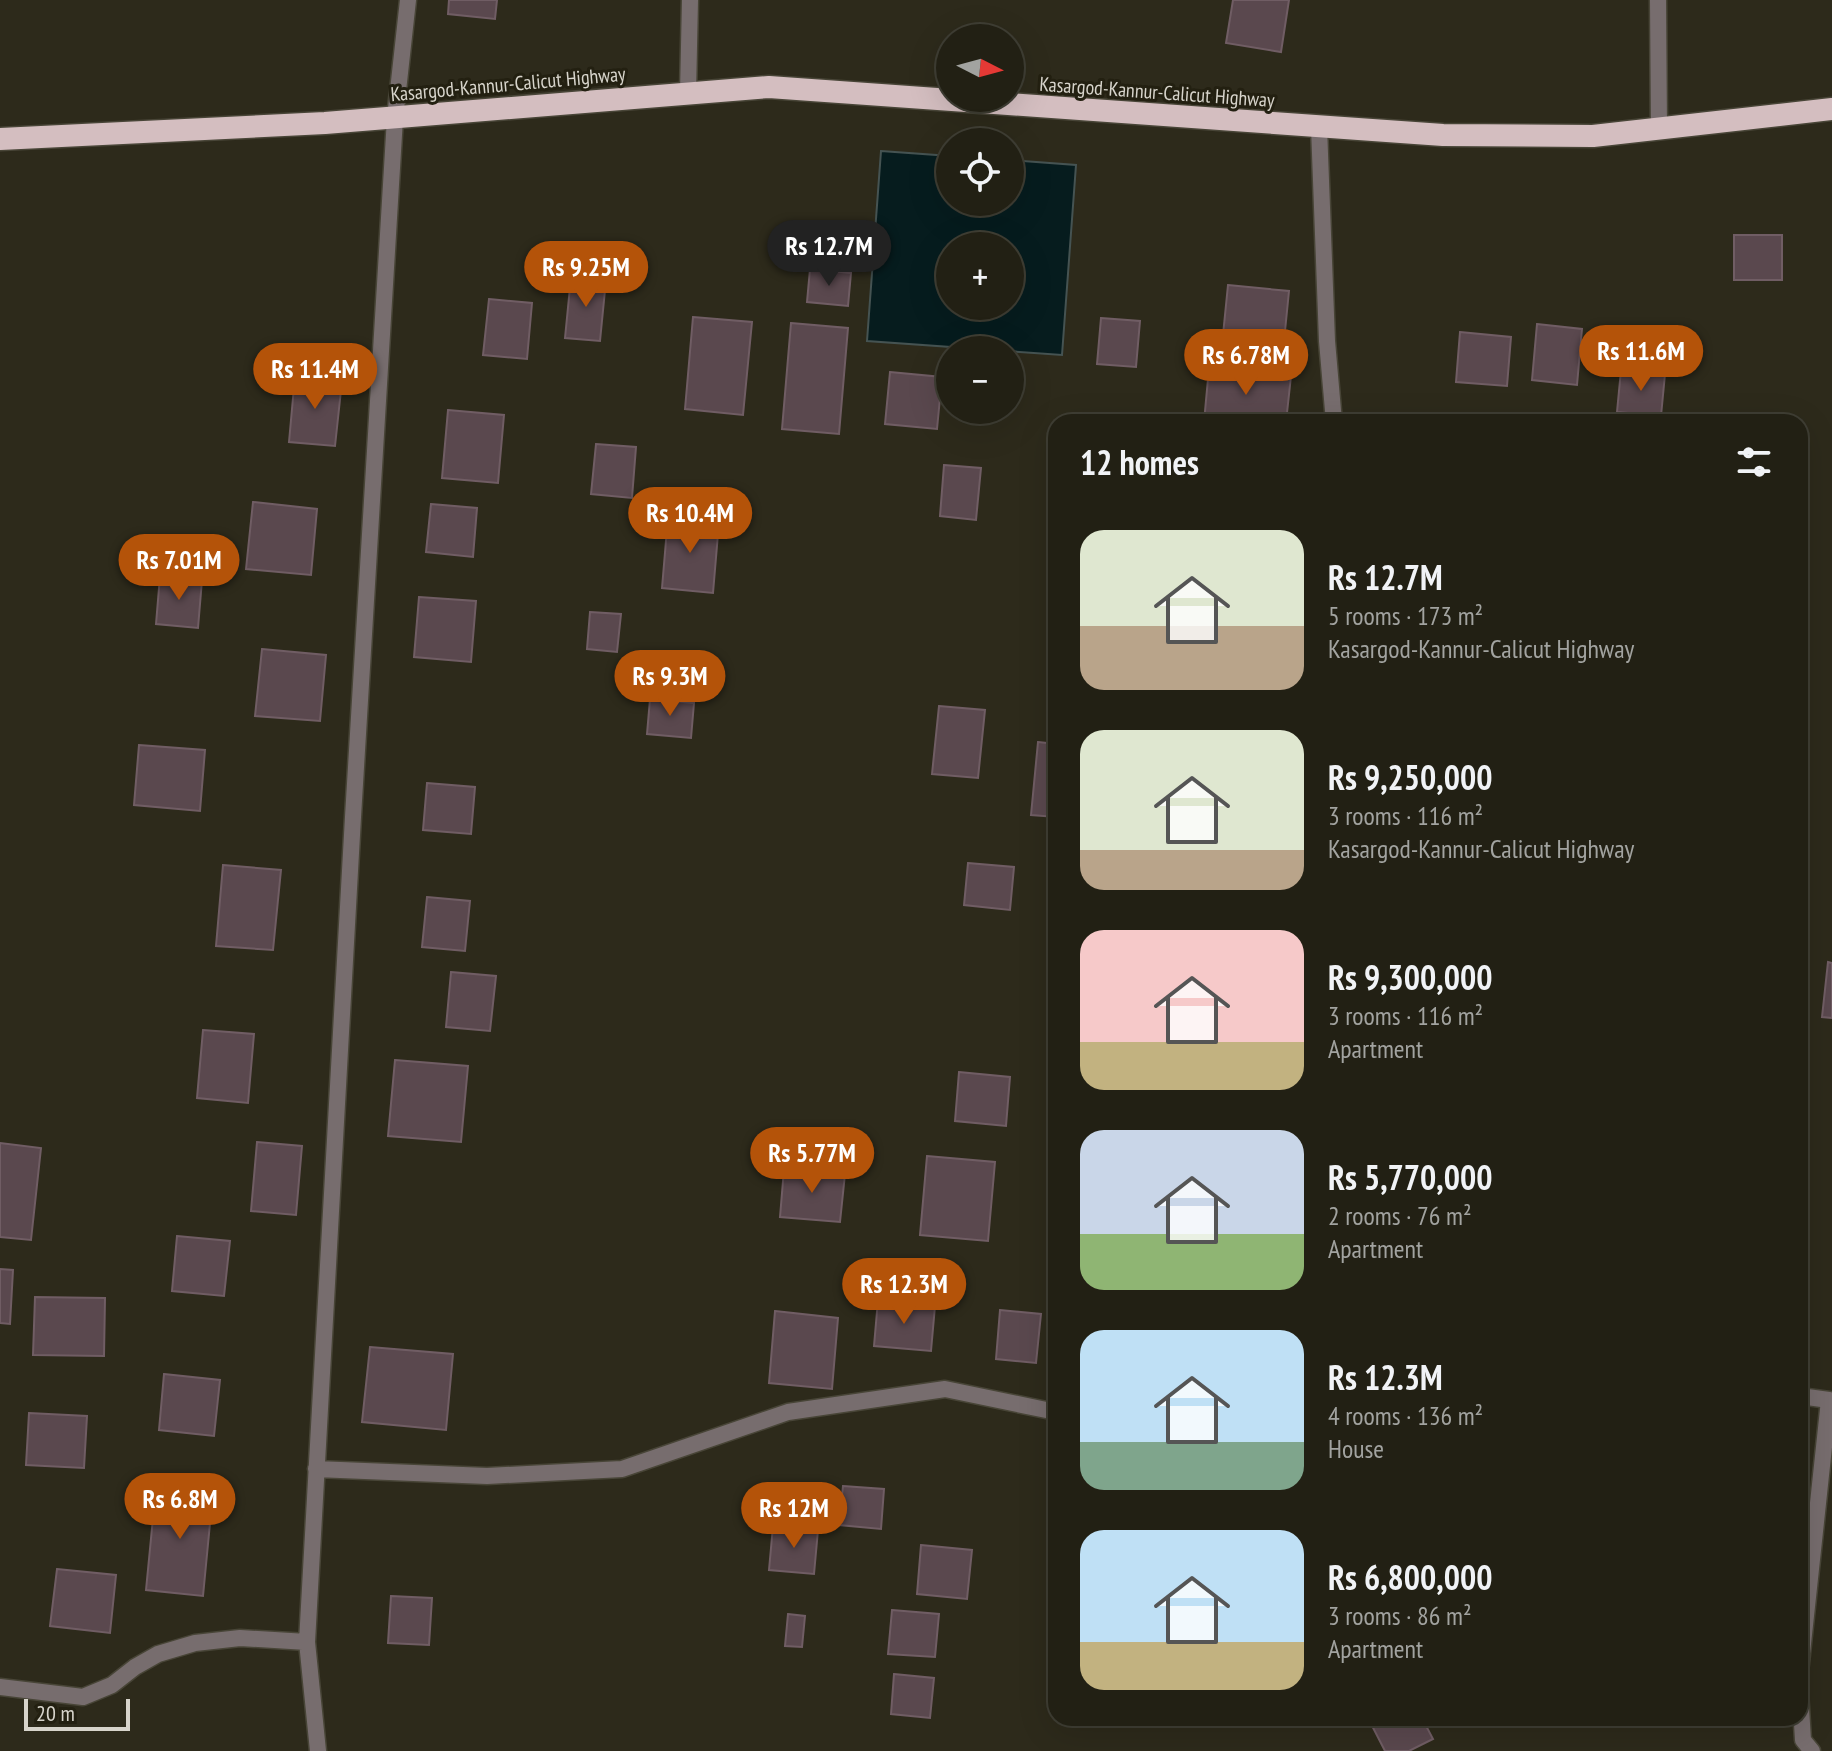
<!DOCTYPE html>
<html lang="en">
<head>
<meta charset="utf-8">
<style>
  body { margin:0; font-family:"PT Sans Narrow",sans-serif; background:#2e2d22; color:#f1f3f6; height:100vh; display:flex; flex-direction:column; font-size:30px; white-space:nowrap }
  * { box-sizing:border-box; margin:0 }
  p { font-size:26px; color:#a2a3a0 }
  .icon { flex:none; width:44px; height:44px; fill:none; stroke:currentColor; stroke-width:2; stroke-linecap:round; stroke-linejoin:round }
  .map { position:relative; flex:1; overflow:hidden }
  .details { position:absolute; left:1048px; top:414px; width:760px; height:1312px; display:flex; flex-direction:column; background:#222014; border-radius:24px; box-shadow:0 8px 32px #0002,0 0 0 2px #3f3e34 }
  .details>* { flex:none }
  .needle { width:52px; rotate:96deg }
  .fabs { position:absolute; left:936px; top:24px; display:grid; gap:16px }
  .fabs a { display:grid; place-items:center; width:88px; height:88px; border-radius:50%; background:#222014; box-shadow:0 8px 32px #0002,0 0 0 2px #3f3e34; font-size:40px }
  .scale { position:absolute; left:24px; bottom:20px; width:106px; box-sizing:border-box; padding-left:8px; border:4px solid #d7d4cb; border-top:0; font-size:22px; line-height:28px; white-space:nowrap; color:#d7d4cb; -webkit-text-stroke:6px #232011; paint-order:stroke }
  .price { position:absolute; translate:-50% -68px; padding:0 18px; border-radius:28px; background:#b45309; color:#fff; font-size:26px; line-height:52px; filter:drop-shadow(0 2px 4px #0008) }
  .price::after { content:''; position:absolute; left:50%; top:48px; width:24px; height:18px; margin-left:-12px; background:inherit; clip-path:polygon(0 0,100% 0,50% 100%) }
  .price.selected { background:#222; color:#fff }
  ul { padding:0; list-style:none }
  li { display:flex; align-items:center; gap:24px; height:200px; padding:0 32px }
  li span { display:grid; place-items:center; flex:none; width:224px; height:160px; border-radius:24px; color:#555 }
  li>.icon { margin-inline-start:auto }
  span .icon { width:96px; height:96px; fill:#fffc; stroke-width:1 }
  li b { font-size:34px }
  h2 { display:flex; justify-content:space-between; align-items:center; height:96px; padding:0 32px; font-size:34px }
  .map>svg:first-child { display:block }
</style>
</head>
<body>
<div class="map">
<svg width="1832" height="1751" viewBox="0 0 1832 1751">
  <rect width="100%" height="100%" fill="#2d2a1b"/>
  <path fill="#061c1e" stroke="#455352" stroke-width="2" fill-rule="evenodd" d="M881,151l69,5v46h60v-42l66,5 -14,190 -195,-14zM950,246h60v60h-60z"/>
  <path fill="#5a484e" stroke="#705d64" stroke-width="2" d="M449,0h48l-2,19 -47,-5z
    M1233,0h56l-8,52 -55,-9z
    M1734,235h48v45h-48z
    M810,269l41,4 -3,33 -41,-4z
    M571,277l35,3 -6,61 -35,-3z
    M1228,285l61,6 -5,50 -61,-6z
    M489,299l43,4 -5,56 -44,-4z
    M693,317l59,5 -9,93 -58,-6z
    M1101,318l39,3 -4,46 -39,-3z
    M791,323l57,5 -9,106 -57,-5z
    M1537,324l45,5 -5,56 -45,-5z
    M1460,332l51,5 -4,49 -51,-4z
    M1209,368l82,8 -5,46h-82z
    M1621,370l44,4 -4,42 -44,-4z
    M890,372l52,5 -5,52 -52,-5z
    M295,376l47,5 -7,65 -46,-4z
    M448,410l56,5 -6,68 -56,-5z
    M1484,414l65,6v2h-66z
    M596,444l40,3 -4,51 -41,-4z
    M944,465l37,3 -5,52 -36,-4z
    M253,502l64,7 -6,66 -65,-6z
    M431,504l46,4 -4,49 -47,-5z
    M668,517l51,5 -6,71 -51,-5z
    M160,576l42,4 -4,48 -42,-4z
    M419,597l57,4 -5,61 -57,-5z
    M590,612l31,2 -4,38 -30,-3z
    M262,649l64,6 -6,66 -65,-5z
    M650,699l44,4 -3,35 -44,-4z
    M939,706l46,4 -7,68 -46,-4z
    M1038,742l18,2v73l-25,-2z
    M139,745l66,5 -5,61 -66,-6z
    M427,783l48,4 -4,47 -48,-4z
    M968,863l46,4 -4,43 -46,-5z
    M223,865l58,5 -8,80 -57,-4z
    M427,897l43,4 -5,50 -43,-4z
    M1828,962l4,1v55l-10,-1z
    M451,972l45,4 -6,55 -44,-4z
    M203,1030l51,4 -6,69 -51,-5z
    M395,1060l73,6 -7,76 -73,-6z
    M959,1072l51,5 -4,49 -51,-5z
    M257,1142l45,4 -6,69 -45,-4z
    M0,1143l41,5 -10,92 -31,-3z
    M927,1156l68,6 -7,79 -68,-6z
    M784,1169l61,5 -5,48 -60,-5z
    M177,1236l53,5 -6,55 -52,-5z
    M0,1269l13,1 -3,54 -10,-1z
    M35,1297l70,1 -1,58 -71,-1z
    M878,1300l57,6 -4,45 -57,-5z
    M1000,1310l41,4 -5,49 -40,-4z
    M775,1311l63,7 -6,71 -63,-6z
    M370,1347l83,7 -7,76 -84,-8z
    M164,1374l56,6 -6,56 -55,-6z
    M29,1413l58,3 -3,52 -58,-3z
    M843,1486l41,3 -3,40 -42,-4z
    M156,1487l57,5 -10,104 -57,-6z
    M773,1526l45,4 -4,44 -45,-4z
    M921,1545l51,5 -5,49 -50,-5z
    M57,1569l59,6 -6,58 -60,-7z
    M391,1596l41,2 -3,47 -41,-2z
    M892,1610l47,4 -4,43 -47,-3z
    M788,1614l17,2 -3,31 -17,-1z
    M894,1674l40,4 -4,40 -39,-4z
    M1368,1718h54l11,21 -24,12h-24z"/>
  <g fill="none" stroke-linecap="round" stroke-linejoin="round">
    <g stroke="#484537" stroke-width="19">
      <path id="minor" d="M1658,0l1,129
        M688,93l2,-93
        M1319,127l8,214 7,81
        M1800,1396l29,4
        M316,1469l171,7 135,-7 166,-57 157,-23 111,23
        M1800,1672l29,-272 3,1
        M0,1687l83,10 29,-12 23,-18 23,-13 37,-11 45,-5 67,4
        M1800,1692l3,48 9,11
        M318,1751l-11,-109 46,-825 42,-699 13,-118"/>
    </g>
    <g stroke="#484537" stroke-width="25">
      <path id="trunk" d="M0,139l325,-16 444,-36 674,48 150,1 239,-27"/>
    </g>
    <use href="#minor" stroke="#776d6e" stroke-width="16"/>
    <use href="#trunk" stroke="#d4bec0" stroke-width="22"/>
  </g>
  <g text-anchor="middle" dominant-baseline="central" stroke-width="6" stroke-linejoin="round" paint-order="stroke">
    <g font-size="20" fill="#d7d4cb" stroke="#232011">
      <text transform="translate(508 84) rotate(-5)">Kasargod-Kannur-Calicut Highway</text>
      <text transform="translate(1157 92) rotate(4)">Kasargod-Kannur-Calicut Highway</text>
    </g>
  </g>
</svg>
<div class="fabs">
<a><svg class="needle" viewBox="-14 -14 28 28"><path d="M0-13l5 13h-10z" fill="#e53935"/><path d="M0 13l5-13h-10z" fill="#a2a3a0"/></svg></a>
<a><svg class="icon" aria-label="locate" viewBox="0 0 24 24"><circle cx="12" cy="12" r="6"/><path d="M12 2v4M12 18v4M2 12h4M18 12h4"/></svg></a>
<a>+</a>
<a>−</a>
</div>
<div class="scale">20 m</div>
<b class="price selected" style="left:829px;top:288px">Rs 12.7M</b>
<b class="price" style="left:586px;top:309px">Rs 9.25M</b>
<b class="price" style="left:1641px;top:393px">Rs 11.6M</b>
<b class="price" style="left:1246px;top:397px">Rs 6.78M</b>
<b class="price" style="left:315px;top:411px">Rs 11.4M</b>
<b class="price" style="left:690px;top:555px">Rs 10.4M</b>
<b class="price" style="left:179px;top:602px">Rs 7.01M</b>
<b class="price" style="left:670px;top:718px">Rs 9.3M</b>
<b class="price" style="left:812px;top:1195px">Rs 5.77M</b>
<b class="price" style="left:904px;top:1326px">Rs 12.3M</b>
<b class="price" style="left:180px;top:1541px">Rs 6.8M</b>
<b class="price" style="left:794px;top:1550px">Rs 12M</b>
<section class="details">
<h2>12 homes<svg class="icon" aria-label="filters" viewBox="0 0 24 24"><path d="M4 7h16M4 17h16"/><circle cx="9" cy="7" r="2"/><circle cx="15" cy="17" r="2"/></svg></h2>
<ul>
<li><span style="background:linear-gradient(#dfe7d0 60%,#b9a48a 0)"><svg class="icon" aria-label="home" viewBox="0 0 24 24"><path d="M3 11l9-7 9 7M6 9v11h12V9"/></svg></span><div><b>Rs 12.7M</b><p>5 rooms · 173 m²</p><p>Kasargod-Kannur-Calicut Highway</p></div></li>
<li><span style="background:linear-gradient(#dfe7d0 75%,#b9a48a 0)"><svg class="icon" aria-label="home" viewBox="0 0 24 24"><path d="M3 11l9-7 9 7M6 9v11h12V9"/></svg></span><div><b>Rs 9,250,000</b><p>3 rooms · 116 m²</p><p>Kasargod-Kannur-Calicut Highway</p></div></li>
<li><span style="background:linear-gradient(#f6c9c9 70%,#c2b280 0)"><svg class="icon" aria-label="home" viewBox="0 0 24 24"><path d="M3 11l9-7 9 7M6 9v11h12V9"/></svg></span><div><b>Rs 9,300,000</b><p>3 rooms · 116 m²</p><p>Apartment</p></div></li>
<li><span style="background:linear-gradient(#c9d6e8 65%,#8fb573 0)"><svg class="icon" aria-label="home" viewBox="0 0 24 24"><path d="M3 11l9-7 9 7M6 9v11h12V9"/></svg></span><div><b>Rs 5,770,000</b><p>2 rooms · 76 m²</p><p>Apartment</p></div></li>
<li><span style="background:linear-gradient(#bfe0f5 70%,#7fa58c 0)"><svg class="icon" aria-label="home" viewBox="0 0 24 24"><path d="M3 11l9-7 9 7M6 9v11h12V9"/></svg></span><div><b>Rs 12.3M</b><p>4 rooms · 136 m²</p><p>House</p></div></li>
<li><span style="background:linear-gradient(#bfe0f5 70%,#c2b280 0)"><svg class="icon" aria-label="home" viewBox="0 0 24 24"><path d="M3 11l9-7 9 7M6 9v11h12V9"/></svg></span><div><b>Rs 6,800,000</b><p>3 rooms · 86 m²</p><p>Apartment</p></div></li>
</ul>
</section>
</div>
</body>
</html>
